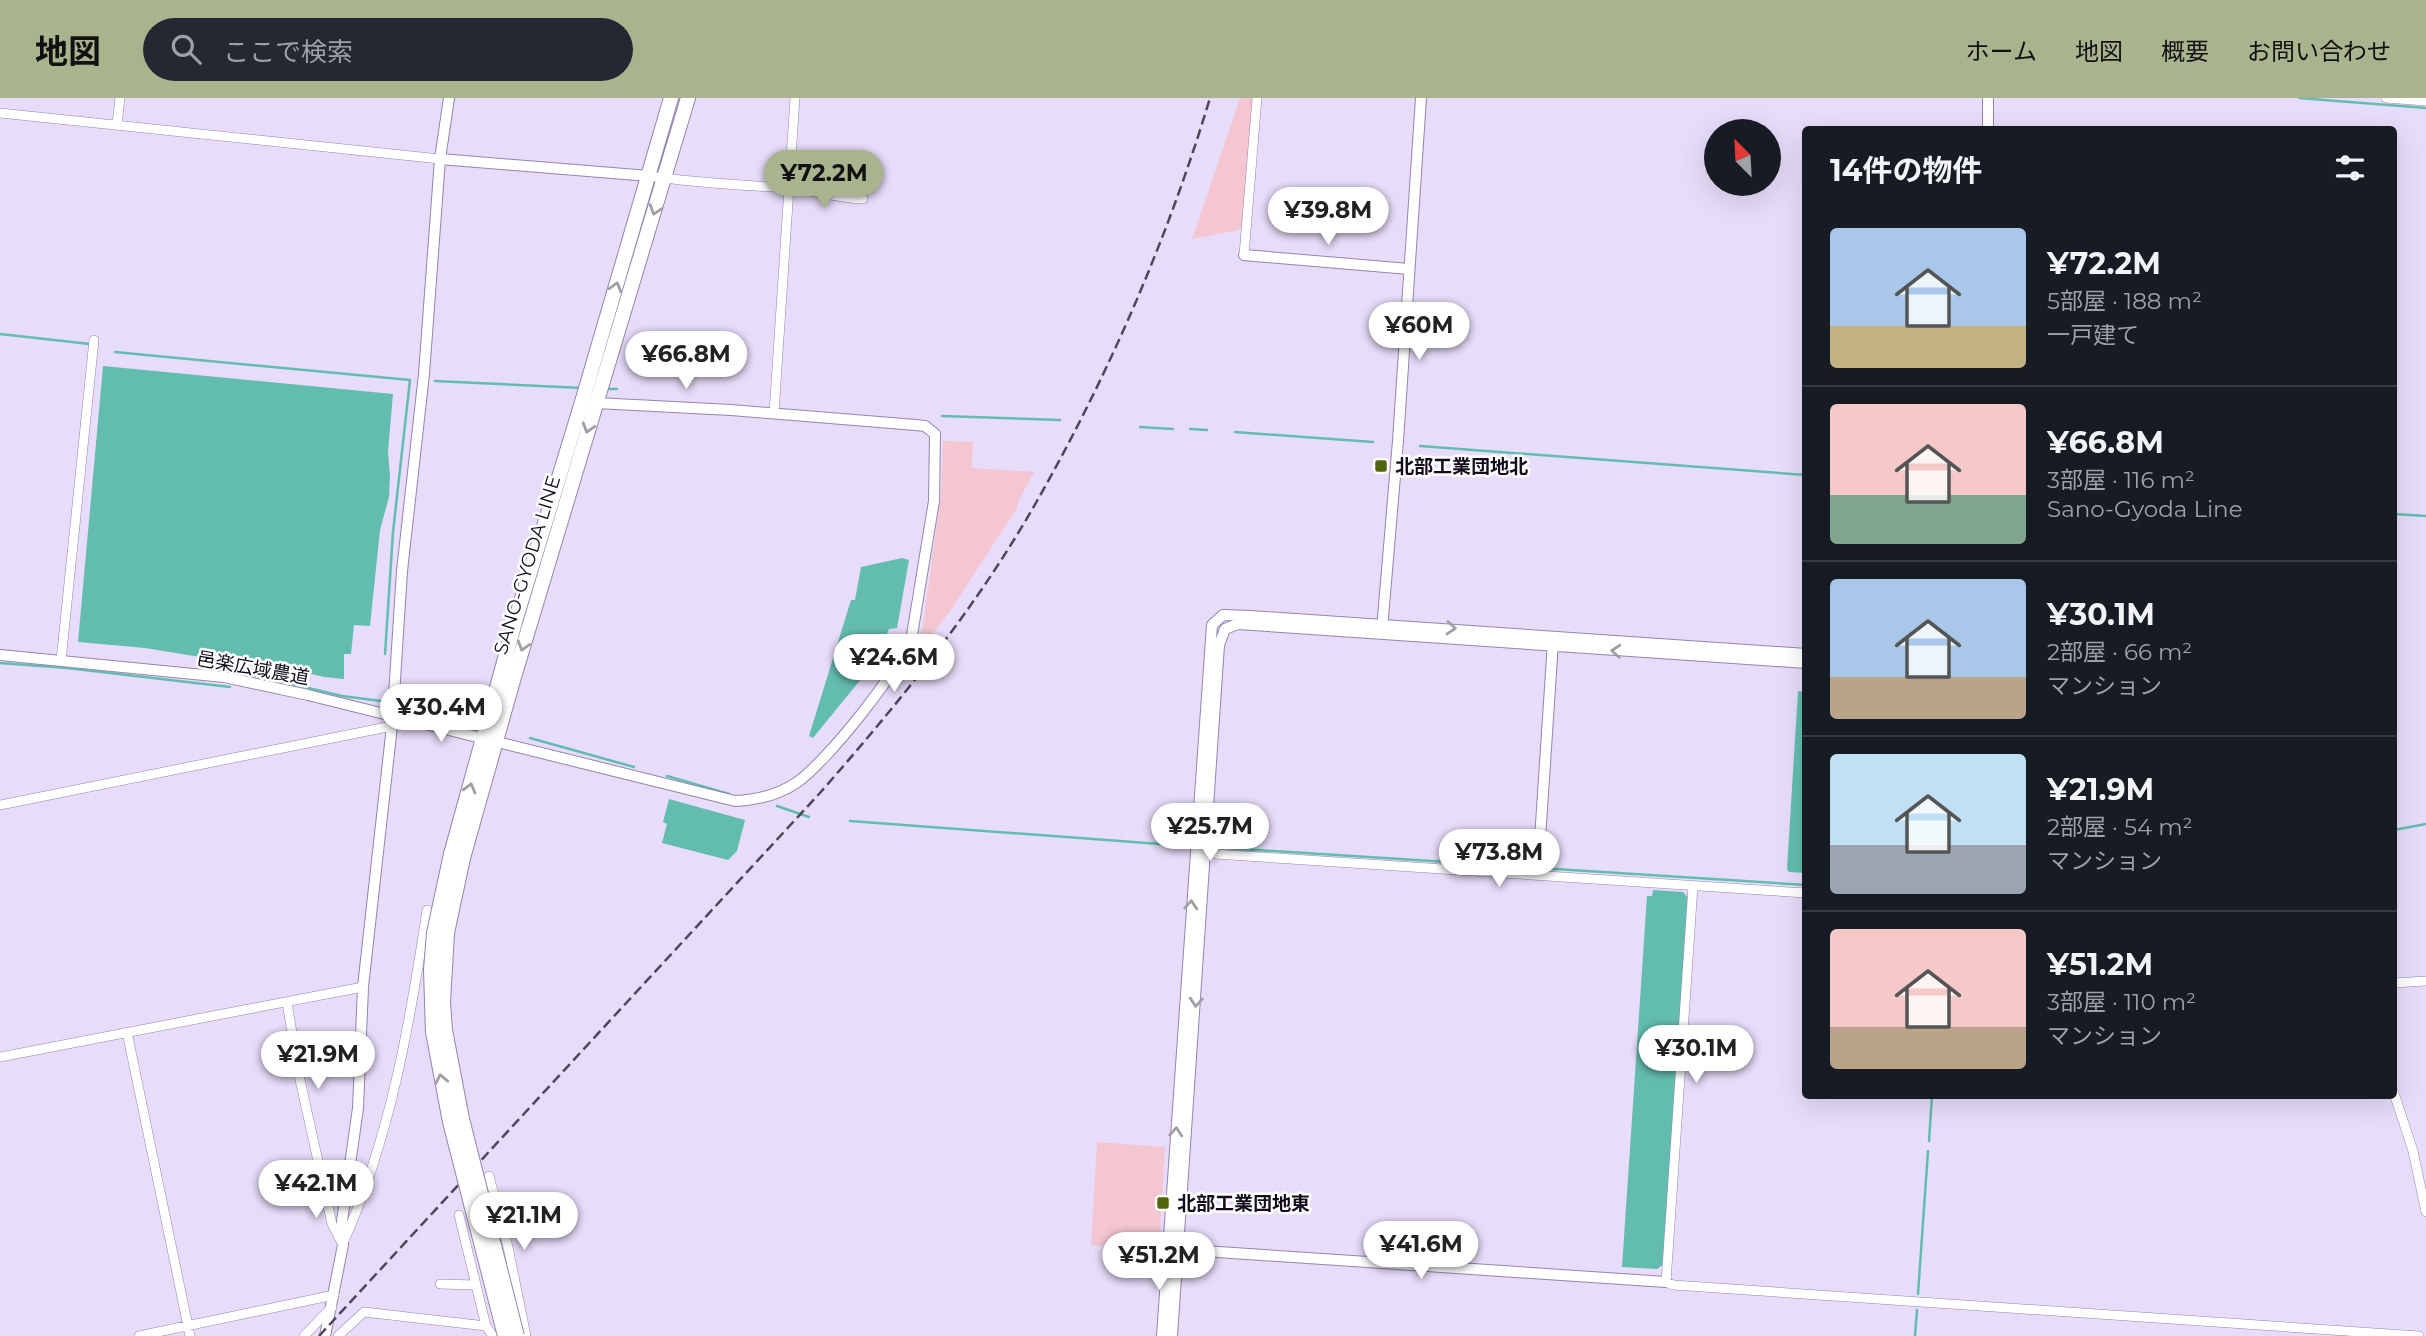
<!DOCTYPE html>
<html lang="ja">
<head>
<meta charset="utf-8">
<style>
  body { margin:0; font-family:Montserrat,"Noto Sans JP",sans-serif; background:#242831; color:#f1f3f6; height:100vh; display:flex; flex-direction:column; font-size:26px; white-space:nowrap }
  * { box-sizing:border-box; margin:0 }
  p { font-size:23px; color:#9ea1a6 }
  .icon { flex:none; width:38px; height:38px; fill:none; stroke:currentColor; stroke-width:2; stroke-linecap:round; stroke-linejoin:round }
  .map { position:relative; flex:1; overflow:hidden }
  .details { position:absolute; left:1802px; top:28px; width:595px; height:973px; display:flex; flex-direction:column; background:#171b24; border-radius:7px; box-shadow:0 7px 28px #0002 }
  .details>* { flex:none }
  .needle { width:46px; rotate:336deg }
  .tools { position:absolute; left:1704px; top:21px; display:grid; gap:14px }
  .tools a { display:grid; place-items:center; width:77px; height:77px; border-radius:50%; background:#171b24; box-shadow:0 7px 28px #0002; font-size:35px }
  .price { position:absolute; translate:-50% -60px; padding:0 16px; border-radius:24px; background:#fff; color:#222; font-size:23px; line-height:46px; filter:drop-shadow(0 2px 4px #0008) }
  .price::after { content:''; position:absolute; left:50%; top:42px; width:21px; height:16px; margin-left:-10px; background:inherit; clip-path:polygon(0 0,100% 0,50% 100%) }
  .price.selected { background:#a9b38e; color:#111 }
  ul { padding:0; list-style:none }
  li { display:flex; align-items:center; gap:21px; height:175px; padding:0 28px }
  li+li { border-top:2px solid #363941 }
  li span { display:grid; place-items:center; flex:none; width:196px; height:140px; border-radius:7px; color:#555 }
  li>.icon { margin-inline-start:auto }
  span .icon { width:84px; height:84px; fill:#fffc; stroke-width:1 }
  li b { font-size:30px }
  h2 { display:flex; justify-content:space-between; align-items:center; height:84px; padding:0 28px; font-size:30px }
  header { display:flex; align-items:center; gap:42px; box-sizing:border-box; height:98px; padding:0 35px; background:#a9b38e; color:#111 }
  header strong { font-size:33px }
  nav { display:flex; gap:38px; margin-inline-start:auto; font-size:24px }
  .search { width:490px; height:63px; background:#242831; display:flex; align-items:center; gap:18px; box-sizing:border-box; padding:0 24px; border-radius:38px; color:#9ea1a6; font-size:26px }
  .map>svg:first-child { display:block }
</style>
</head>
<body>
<header>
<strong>地図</strong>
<div class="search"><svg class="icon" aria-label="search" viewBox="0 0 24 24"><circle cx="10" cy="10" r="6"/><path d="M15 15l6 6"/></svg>ここで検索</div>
<nav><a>ホーム</a><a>地図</a><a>概要</a><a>お問い合わせ</a></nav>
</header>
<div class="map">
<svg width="2426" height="1238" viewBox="0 0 2426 1238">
  <rect width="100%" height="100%" fill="#e7dcf9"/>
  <path fill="#f4c6d1" d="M1240,0h13l-11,128 -3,4 -47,9z
    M943,343l30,1 -1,26 62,4 -17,32v4l-67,103 -29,38 -4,-2 6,-21 18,-131z
    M1097,1044l68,5 -6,102 -2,1 -66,-5z"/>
  <path fill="#63bdaf" d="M103,268l290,28 -5,57 2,26 -1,20 -9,33 -10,96 -16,-1 -3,29h-7v25l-20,-2 -105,-25 -7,7 -67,-11 -67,-6z
    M902,460l7,2 -12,68 -8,1 -2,5 6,3 -1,4 -79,97 -4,-2 42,-136h4l6,-33z
    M1798,593l8,1v181l-17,-1 -2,-3z
    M669,701l76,21 -8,31 -9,9 -66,-17 5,-19 -4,-2z
    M1653,792l30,2 5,6 -24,366 -7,5 -35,-2 25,-371h5z"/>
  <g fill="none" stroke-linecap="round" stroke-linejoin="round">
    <path stroke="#63bdaf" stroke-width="2.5" d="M2299,0l127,10
      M0,236l90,10
      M115,254l295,28 -17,152 -8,122
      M435,283l147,7
      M606,291h11
      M942,318l118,4
      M1140,329l33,2
      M1190,331l17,1
      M1235,334l138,10
      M1420,348l386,29
      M2394,416l32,2
      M0,565l67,5 163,19
      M233,572l109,26 39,5
      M401,604l69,19
      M530,640l104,29
      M667,678l62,18
      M777,708l32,11
      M850,723l337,25
      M2394,732l32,-6
      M1211,749l595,38
      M1929,1043l3,-45
      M1918,1196l10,-143
      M1915,1238l2,-26"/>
    <g stroke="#9584b0" stroke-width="10">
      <path id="minor" d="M2386,0l40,3
        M0,15l440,46
        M117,27l3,-27
        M649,78c46,7 92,9 139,12 25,2 49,10 75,11
        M1244,157l13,-157
        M774,315l21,-315
        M61,563l33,-321
        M0,707l392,-79
        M1200,755l606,40
        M1693,788l-27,396 7,3 746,51
        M2394,885l32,-2
        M287,905l13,77 32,144 10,19
        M127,934l63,304
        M0,959l363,-70
        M2394,995l19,58 13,61
        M489,1078l19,71 18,89
        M459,1117l27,111
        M343,1145c47,-104 67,-220 84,-333
        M440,1186l36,1
        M139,1238l195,-41
        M304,1238l28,-29
        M338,1238l26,-24 122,14 7,10"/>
    </g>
    <g stroke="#9584b0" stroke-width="12">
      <path id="tertiary" d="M1988,32v-32
        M440,61l209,17
        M1244,157l165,14
        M1382,531l16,-188 23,-343
        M0,557l224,22 84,18 427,106c22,-1 43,-6 61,-18 30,-20 105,-114 116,-148l22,-134 1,-67 -10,-8 -9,-1 -185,-15 -135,-7
        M1539,756l14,-212
        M1173,1151l493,33
        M325,1238l18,-91 -1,-24 16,-113 5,-121 29,-261 10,-155 22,-197 16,-215 9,-61
        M1162,1238l50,-711 11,-10 27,1 556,38
        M1172,1238l47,-691 6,-16 13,-5 568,39"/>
    </g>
    <g stroke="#9584b0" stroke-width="16">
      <path id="primary" d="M451,756l66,-239 65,-213 89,-304
        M463,760l51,-181 174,-579"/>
    </g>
    <use href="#minor" stroke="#fff" stroke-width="9"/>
    <use href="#tertiary" stroke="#fff" stroke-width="10"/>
    <use href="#primary" stroke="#fff" stroke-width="14"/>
    <path stroke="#4f465a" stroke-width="2.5" stroke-dasharray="10 5" stroke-linecap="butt" d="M319,1238l500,-542c80,-91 158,-187 218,-293 72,-127 131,-263 173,-403"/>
    <g stroke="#9584b0" stroke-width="16" stroke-linecap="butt">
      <path id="primary-bridge" d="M451,756l-17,79 -3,37 2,62 17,90 55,214
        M463,760l-16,75 -4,69 2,28 17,89 55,217"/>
    </g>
    <use href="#primary-bridge" stroke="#fff" stroke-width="14"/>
  </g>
  <defs><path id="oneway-chevron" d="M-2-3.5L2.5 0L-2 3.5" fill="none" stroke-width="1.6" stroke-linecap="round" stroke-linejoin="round" transform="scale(1.75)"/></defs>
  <g stroke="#a09da4">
    <use href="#oneway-chevron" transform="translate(655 112) rotate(108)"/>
    <use href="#oneway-chevron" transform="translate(616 189) rotate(-74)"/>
    <use href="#oneway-chevron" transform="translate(588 330) rotate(107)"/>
    <use href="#oneway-chevron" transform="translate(1451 530) rotate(4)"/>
    <use href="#oneway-chevron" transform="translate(523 548) rotate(107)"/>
    <use href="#oneway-chevron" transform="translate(1616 553) rotate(-177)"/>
    <use href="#oneway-chevron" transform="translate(470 690) rotate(-75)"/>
    <use href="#oneway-chevron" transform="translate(1191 807) rotate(-86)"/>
    <use href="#oneway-chevron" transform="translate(1196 904) rotate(94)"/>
    <use href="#oneway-chevron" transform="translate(441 981) rotate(-102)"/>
    <use href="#oneway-chevron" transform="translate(1176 1034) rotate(-86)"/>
  </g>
  <g fill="#51650f" stroke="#fff" stroke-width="2.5">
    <rect x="1374" y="361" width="14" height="14" rx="3.5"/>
    <rect x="1156" y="1098" width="14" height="14" rx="3.5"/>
  </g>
  <g text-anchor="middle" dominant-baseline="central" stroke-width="5" stroke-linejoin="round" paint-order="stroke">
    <g font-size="19" font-weight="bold" fill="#120b1b" stroke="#fff" text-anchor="start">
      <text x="1395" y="368">北部工業団地北</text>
      <text x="1177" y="1105">北部工業団地東</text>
    </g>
    <g font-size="19" fill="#120b1b" stroke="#fff">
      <text transform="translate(527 467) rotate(-73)">SANO-GYODA LINE</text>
      <text transform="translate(253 570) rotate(10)">邑楽広域農道</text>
    </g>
  </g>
</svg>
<div class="tools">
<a><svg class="needle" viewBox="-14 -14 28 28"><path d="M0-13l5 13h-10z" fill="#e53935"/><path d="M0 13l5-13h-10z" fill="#9ea1a6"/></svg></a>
</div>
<b class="price selected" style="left:824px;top:112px">¥72.2M</b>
<b class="price" style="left:1328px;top:149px">¥39.8M</b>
<b class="price" style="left:1419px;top:264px">¥60M</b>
<b class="price" style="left:686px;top:293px">¥66.8M</b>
<b class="price" style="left:894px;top:596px">¥24.6M</b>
<b class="price" style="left:441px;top:646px">¥30.4M</b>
<b class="price" style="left:1210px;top:765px">¥25.7M</b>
<b class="price" style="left:1499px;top:791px">¥73.8M</b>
<b class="price" style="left:1696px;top:987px">¥30.1M</b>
<b class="price" style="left:318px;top:993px">¥21.9M</b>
<b class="price" style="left:316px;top:1122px">¥42.1M</b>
<b class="price" style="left:524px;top:1154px">¥21.1M</b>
<b class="price" style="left:1421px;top:1183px">¥41.6M</b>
<b class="price" style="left:1159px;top:1194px">¥51.2M</b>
<section class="details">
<h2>14件の物件<svg class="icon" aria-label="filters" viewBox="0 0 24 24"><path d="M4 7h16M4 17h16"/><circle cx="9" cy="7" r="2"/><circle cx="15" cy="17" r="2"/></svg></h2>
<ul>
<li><span style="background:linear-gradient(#a9c7e8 70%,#c2b280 0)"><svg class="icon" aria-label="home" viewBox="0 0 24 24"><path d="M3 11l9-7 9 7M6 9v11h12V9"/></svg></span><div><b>¥72.2M</b><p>5部屋 · 188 m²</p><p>一戸建て</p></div></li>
<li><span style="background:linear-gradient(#f6c9c9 65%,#7fa58c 0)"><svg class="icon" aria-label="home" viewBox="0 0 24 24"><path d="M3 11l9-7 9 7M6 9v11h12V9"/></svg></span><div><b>¥66.8M</b><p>3部屋 · 116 m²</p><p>Sano-Gyoda Line</p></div></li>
<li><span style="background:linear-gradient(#a9c7e8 70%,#b9a48a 0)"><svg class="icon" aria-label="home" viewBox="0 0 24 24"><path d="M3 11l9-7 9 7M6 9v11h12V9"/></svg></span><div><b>¥30.1M</b><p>2部屋 · 66 m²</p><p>マンション</p></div></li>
<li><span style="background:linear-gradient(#bfe0f5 65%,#9aa5b1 0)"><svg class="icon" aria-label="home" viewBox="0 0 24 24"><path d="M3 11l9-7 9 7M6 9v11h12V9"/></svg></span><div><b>¥21.9M</b><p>2部屋 · 54 m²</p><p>マンション</p></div></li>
<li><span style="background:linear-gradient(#f6c9c9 70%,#b9a48a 0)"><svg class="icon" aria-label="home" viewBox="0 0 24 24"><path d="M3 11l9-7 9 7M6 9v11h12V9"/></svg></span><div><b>¥51.2M</b><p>3部屋 · 110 m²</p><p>マンション</p></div></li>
</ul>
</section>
</div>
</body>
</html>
